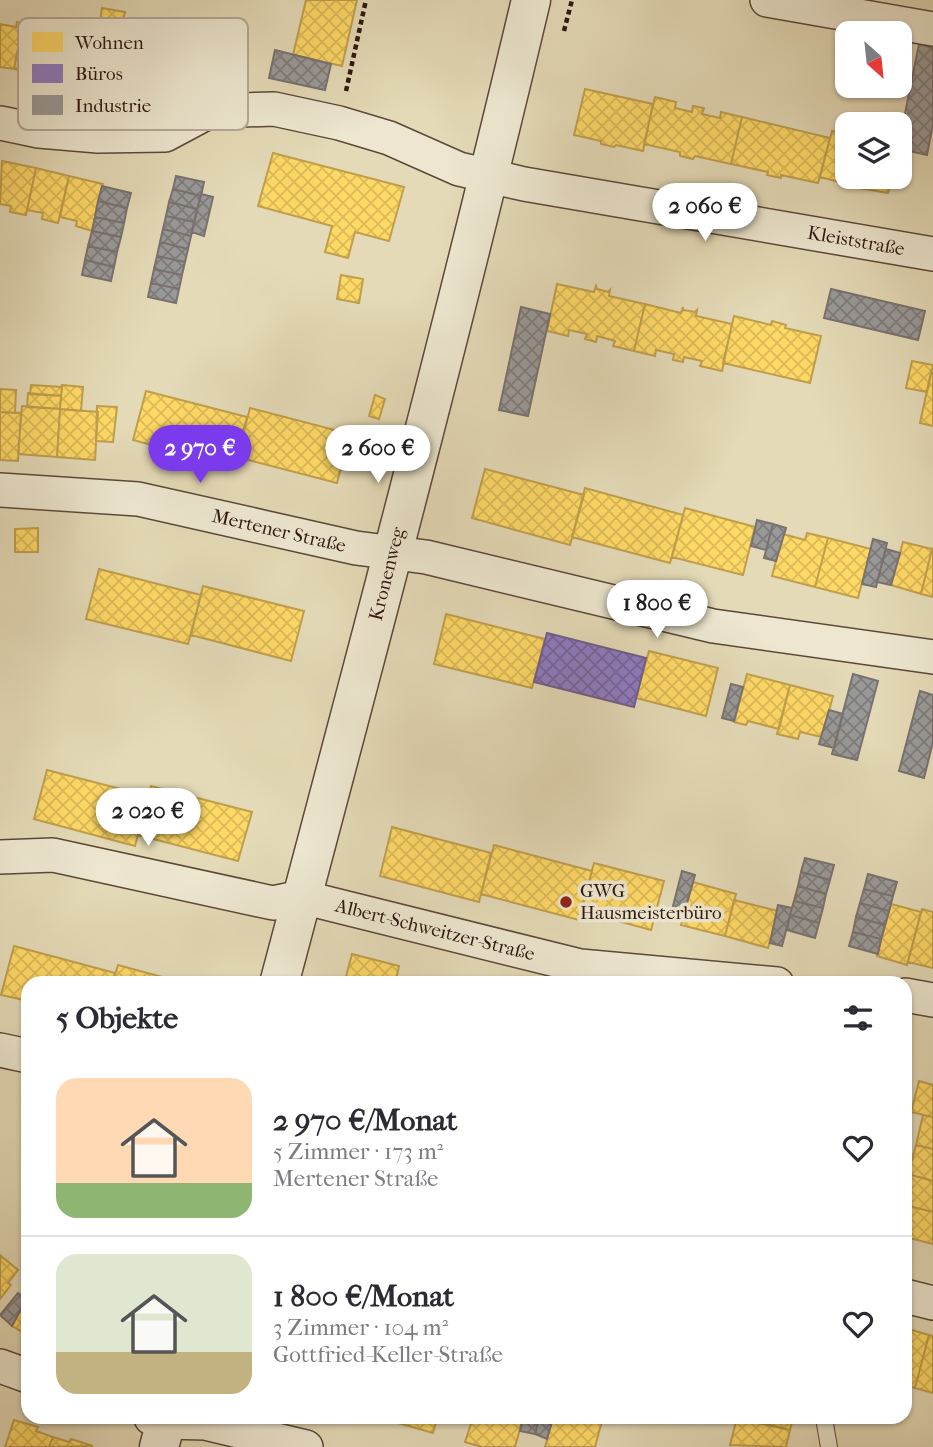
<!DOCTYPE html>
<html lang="de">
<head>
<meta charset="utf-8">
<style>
  body { margin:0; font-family:"IM FELL French Canon",serif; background:#f2f2f3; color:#2b2b33; height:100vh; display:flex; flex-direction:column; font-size:26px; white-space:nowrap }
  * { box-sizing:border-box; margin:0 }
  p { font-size:23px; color:#7c7c81 }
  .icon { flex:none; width:38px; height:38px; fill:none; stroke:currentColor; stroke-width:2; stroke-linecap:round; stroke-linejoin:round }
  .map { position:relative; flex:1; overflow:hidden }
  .panel { position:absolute; left:21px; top:976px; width:891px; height:448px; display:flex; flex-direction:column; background:#fff; border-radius:21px; box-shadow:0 2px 5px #0004 }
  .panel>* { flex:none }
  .needle { width:46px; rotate:153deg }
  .controls { position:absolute; left:835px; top:21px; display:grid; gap:14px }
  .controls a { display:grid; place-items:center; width:77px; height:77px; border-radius:14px; background:#fff; box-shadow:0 2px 5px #0004; font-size:35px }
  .price { position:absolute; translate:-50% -60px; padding:0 16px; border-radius:24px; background:#fff; color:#222; font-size:23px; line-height:46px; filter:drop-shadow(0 2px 4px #0008) }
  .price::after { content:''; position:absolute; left:50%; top:42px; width:21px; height:16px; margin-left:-10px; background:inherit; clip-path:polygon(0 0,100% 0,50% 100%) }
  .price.on { background:#7c3aed; color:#fff }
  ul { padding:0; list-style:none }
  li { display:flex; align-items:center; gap:21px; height:175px; padding:0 35px }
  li+li { border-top:2px solid #e1e1e2 }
  li span { display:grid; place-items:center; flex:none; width:196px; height:140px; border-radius:21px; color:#555 }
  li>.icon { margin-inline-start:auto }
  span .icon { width:84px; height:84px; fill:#fffc; stroke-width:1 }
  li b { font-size:30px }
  h2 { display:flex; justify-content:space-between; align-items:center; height:84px; padding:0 35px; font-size:30px }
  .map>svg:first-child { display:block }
</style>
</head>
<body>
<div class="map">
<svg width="933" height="1447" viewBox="0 0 933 1447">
  <defs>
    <pattern id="homes-cross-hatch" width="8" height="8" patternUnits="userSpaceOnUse" patternTransform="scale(1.75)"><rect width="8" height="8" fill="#ffd966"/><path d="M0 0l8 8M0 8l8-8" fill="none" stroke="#dbba57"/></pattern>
    <pattern id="offices-cross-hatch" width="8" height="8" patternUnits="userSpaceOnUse" patternTransform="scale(1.75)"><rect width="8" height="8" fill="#8e7cc3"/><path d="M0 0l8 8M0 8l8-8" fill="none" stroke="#74659d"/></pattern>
    <pattern id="industry-cross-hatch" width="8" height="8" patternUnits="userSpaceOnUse" patternTransform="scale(1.75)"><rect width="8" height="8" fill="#999"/><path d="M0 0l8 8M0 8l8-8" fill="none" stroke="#7d7c7b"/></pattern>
  </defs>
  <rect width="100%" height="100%" fill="#e4dab7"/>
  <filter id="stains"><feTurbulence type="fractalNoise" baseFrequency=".00286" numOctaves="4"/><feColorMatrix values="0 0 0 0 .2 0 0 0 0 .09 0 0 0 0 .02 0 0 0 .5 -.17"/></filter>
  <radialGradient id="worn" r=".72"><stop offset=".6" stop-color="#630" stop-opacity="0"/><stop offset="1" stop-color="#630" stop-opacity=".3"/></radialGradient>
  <path fill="url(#homes-cross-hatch)" stroke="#c09f4c" stroke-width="2" d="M306,0h51l-15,66 -49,-11z
    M102,8l23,4 -5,20 -21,-4z
    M17,22l6,1 -9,46 -14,-2v-43l16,3z
    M45,27l7,2 -9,46 -29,-6 8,-41 22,4z
    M585,89l68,15 -10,47 -27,-6 -2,2 -13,-3v-3l-27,-6z
    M655,97l21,5 -1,6 17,4 1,-6 11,2 -2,6 18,4 1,-6 21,5 -11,47 -36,-8 -2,3 -13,-3v-4l-36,-8z
    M742,117l88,21 -12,45 -37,-8v3l-14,-3 1,-3 -37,-8z
    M832,131l15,3v43h45l-4,16 -41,-7v-2l-27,-7z
    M273,153l131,34 -15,54 -34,-9 -7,26 -23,-6 7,-26 -74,-20z
    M2,161l34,7 -10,47 -16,-3 1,-6 -11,-2z
    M36,168l33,8 -11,47 -16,-4 1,-6 -16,-3z
    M69,176l34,8 -11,47 -16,-5 1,-5 -17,-4z
    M341,275l22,4 -4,24 -22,-4z
    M557,284l37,8 2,-6 1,3 11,3 2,-2 -1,6 36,8 -11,47 -21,-5 2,-5 -18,-5 -1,6 -11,-3 2,-5 -18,-4 -1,6 -21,-5z
    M645,304l36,9 2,-6v3l12,2 2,-2 -1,6 36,8 -10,47 -22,-5 2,-5 -18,-4 -1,5 -10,-2 1,-6 -18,-4 -1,6 -21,-5z
    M734,316l37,9 1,-4 14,4 -1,3 36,8 -11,47 -87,-20z
    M912,361l21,4 -6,27 -21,-4z
    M931,372l2,1v53l-13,-3z
    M31,385l31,2 -1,9 -31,-2z
    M62,385l21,2 -2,24 -21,-2z
    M0,389l16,1 -1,23 -15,-1z
    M146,391l101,26 -13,50 -101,-27z
    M28,393l33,3 -1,13 -33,-2z
    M375,395l10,4 -6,20 -10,-3z
    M22,406l38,3 -3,48 -39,-3z
    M97,406l20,1 -4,35 -17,-1z
    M250,408l100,26 -13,49 -100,-26z
    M60,409l38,3 -3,48 -38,-3z
    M0,412l21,1 -3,48 -18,-1z
    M485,469l99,26 -14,50 -98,-27z
    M585,488l98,27 -13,48 -98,-26z
    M685,508l70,19 -12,48 -71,-18z
    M38,528v24h-23v-23z
    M807,533l21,5 -13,49 -43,-11 11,-42 22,6z
    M828,538l43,11 -13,49 -43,-11z
    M903,542l29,7 -11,45 -30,-9z
    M932,549l1,1v47l-12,-3z
    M99,569l102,26 -13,49 -102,-25z
    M203,586l101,25 -13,50 -100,-26z
    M446,614l99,25 -13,49 -98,-24z
    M649,651l69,17 -12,48 -70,-18z
    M747,674l43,11 -11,44 -31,-8 -2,4 -12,-3z
    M790,685l43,11 -11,41 -22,-5 -2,7 -21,-5z
    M47,770l101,26 -13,50 -101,-27z
    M151,786l101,26 -14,49 -100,-26z
    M392,827l99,26 -12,49 -99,-26z
    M494,845l98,26 -13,49 -98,-26z
    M594,863l70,18 -13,49 -70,-19z
    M693,882l43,12 -11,42 -44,-11z
    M734,900l44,11 -10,37 -43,-12z
    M891,904l30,8 -14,53 -30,-9z
    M922,909l11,3v56l-25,-6z
    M14,946l101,27 -3,11h-84v17l-27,-6z
    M352,954l47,12 -4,18h-51z
    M118,965l70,19h-76z
    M919,1081l14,4v32l-22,-5z
    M923,1115l10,2v32l-17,-4z
    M916,1145l17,4v32l-25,-7z
    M908,1174l25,7v31l-28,-7v-19z
    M905,1205l28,7v32l-28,-7z
    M0,1255l18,15 -10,13 3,2 -11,14z
    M26,1300l2,1v34l-16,-9z
    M905,1328l24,7 -14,53 -10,-3z
    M929,1335l4,1v57l-18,-5z
    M397,1418h40l-4,15 -38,-11z
    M473,1418h50l-8,29h-33l-17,-5z
    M553,1418h36l13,3 -7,26h-50z
    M737,1418l53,12 -4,17 -56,-2z
    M742,1418h51l-3,12z
    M14,1420l24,7 -2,4 17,6 -4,10h-44z
    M53,1437l16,5 2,-3 22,7 -44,1z"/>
  <path fill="url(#offices-cross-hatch)" stroke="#715e8d" stroke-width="2" d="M547,633l99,25 -12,49 -100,-25z"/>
  <path fill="url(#industry-cross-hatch)" stroke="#797270" stroke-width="2" d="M919,44l14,4v76l-6,31 -27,-6v-11z
    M275,50l56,14 -6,26 -56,-12z
    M176,176l28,6 -3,14 -28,-7z
    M102,186l29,7 -4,15 -29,-7z
    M173,189l28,7 -4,13 -28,-7z
    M201,194l12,3 -9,39 -12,-4z
    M98,201l29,7 -3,15 -29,-6z
    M169,202l28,7 -3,13 -28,-6z
    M166,216l28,6 -3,14 -28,-7z
    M95,217l29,6 -3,14 -29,-6z
    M163,229l28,7 -3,13 -28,-7z
    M92,231l29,6 -4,15 -29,-6z
    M160,242l28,7 -3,13 -28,-6z
    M88,246l29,6 -3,15 -29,-7z
    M157,256l28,6 -3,13 -28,-6z
    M85,260l29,7 -3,14 -29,-6z
    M154,269l28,6 -3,14 -28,-6z
    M151,283l28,6 -3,14 -28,-6z
    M831,289l94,22 -7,29 -94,-22z
    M521,307l29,7 -22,102 -29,-6z
    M757,520l16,4 -7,26 -15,-4z
    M773,524l13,4 -10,33 -12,-3z
    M873,539l14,4 -11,44 -14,-3z
    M886,549l14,4 -9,32 -14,-3z
    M853,674l25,7 -21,79 -25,-6z
    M731,684l12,3 -9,34 -12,-3z
    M920,691l13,4v47l-9,36 -25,-7z
    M829,710l14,4 -9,34 -15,-4z
    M805,858l29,7 -4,15 -29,-8z
    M682,871l13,4 -11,38 -12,-3z
    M801,872l29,8 -4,14 -28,-8z
    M868,874l29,8 -4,14 -29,-7z
    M798,886l28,8 -3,14 -29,-7z
    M864,889l29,7 -4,15 -29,-8z
    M794,901l29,7 -4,15 -29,-8z
    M860,903l29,8 -4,14 -29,-8z
    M778,905l14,3 -10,38 -12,-3z
    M790,915l29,8 -4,15 -28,-8z
    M856,917l29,8 -4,14 -28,-7z
    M853,932l28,7 -3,15 -29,-8z
    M18,1293l8,7 -14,26 -12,-11z
    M523,1418h16l-4,16 -15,-3z
    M539,1418h14l-6,21 -12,-5z"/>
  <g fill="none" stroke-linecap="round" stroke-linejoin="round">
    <g stroke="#5c4839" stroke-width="18">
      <path id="service" d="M824,1418l5,29"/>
    </g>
    <g stroke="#5c4839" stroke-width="36">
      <path id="minor" d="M767,0l166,29
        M0,123l39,8 59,5 67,-1 45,-24 64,-2 65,14 50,15 70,31 65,15 409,70
        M0,490l138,9 218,49 70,9 287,69 220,31
        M0,857l53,-2 220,48 29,-6 278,69 197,18
        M905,995l28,5
        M0,1050l28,6
        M905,1296l28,7
        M0,1366l28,10
        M151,1418l15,4 39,1 101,24"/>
    </g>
    <g stroke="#5c4839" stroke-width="41">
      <path id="tertiary" d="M279,984c87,-327 174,-655 252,-984
        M159,1447l8,-29"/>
    </g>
    <path stroke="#2e170f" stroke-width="4.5" stroke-dasharray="5 3.5" stroke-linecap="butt" d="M564,31l8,-31
      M346,91l20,-91"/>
    <use href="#service" stroke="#ede7d0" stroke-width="16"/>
    <use href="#minor" stroke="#ede7d0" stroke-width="33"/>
    <use href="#tertiary" stroke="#ede7d0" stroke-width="38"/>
  </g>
  <circle fill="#8f2418" stroke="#ede7d0" stroke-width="2.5" cx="566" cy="902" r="7"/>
  <g text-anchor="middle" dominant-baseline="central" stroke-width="7" stroke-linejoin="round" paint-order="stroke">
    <g font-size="19" fill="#2e170f" stroke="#ede7d0">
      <text transform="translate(856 241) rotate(10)">Kleiststraße</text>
      <text transform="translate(279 531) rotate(13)">Mertener Straße</text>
      <text transform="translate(387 574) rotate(-76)">Kronenweg</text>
      <text transform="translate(435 930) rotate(14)">Albert-Schweitzer-Straße</text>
    </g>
    <g font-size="19" fill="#2e170f" stroke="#ede7d0" text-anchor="start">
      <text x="580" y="891">GWG<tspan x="580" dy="22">Hausmeisterbüro</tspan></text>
    </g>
  </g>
  <rect x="18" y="18" width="230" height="112" rx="10" fill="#ede7d0" stroke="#b4a996" stroke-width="2"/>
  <rect x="32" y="32" width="31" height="20" fill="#ffd966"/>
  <rect x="32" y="64" width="31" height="19" fill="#8e7cc3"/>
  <rect x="32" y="95" width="31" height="20" fill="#999"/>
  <g font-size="19" fill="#2e170f">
    <text x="75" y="49">Wohnen</text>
    <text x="75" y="80">Büros</text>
    <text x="75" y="112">Industrie</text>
  </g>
  <rect width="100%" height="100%" filter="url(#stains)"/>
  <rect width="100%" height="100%" fill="url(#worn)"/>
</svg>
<div class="controls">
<a><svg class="needle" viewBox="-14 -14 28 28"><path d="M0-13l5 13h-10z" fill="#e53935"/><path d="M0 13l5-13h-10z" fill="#7c7c81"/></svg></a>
<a><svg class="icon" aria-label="layers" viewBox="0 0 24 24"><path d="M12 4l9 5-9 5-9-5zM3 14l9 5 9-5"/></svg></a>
</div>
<b class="price" style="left:705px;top:243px">2 060 €</b>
<b class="price on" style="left:200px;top:485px">2 970 €</b>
<b class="price" style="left:378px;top:485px">2 600 €</b>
<b class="price" style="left:657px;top:640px">1 800 €</b>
<b class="price" style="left:148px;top:848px">2 020 €</b>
<section class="panel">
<h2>5 Objekte<svg class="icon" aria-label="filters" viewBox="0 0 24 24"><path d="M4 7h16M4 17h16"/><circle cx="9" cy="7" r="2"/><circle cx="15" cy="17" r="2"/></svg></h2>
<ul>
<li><span style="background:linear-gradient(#ffd9b3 75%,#8fb573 0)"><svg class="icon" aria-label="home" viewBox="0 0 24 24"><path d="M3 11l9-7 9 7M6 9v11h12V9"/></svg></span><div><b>2 970 €/Monat</b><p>5 Zimmer · 173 m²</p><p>Mertener Straße</p></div><svg class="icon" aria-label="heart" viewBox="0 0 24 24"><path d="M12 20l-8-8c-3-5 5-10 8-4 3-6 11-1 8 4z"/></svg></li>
<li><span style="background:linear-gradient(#dfe7d0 70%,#c2b280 0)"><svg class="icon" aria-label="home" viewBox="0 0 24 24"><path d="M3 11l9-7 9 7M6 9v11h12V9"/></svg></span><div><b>1 800 €/Monat</b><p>3 Zimmer · 104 m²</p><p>Gottfried-Keller-Straße</p></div><svg class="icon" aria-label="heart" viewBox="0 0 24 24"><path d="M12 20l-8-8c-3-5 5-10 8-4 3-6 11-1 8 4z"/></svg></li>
</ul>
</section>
</div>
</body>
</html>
